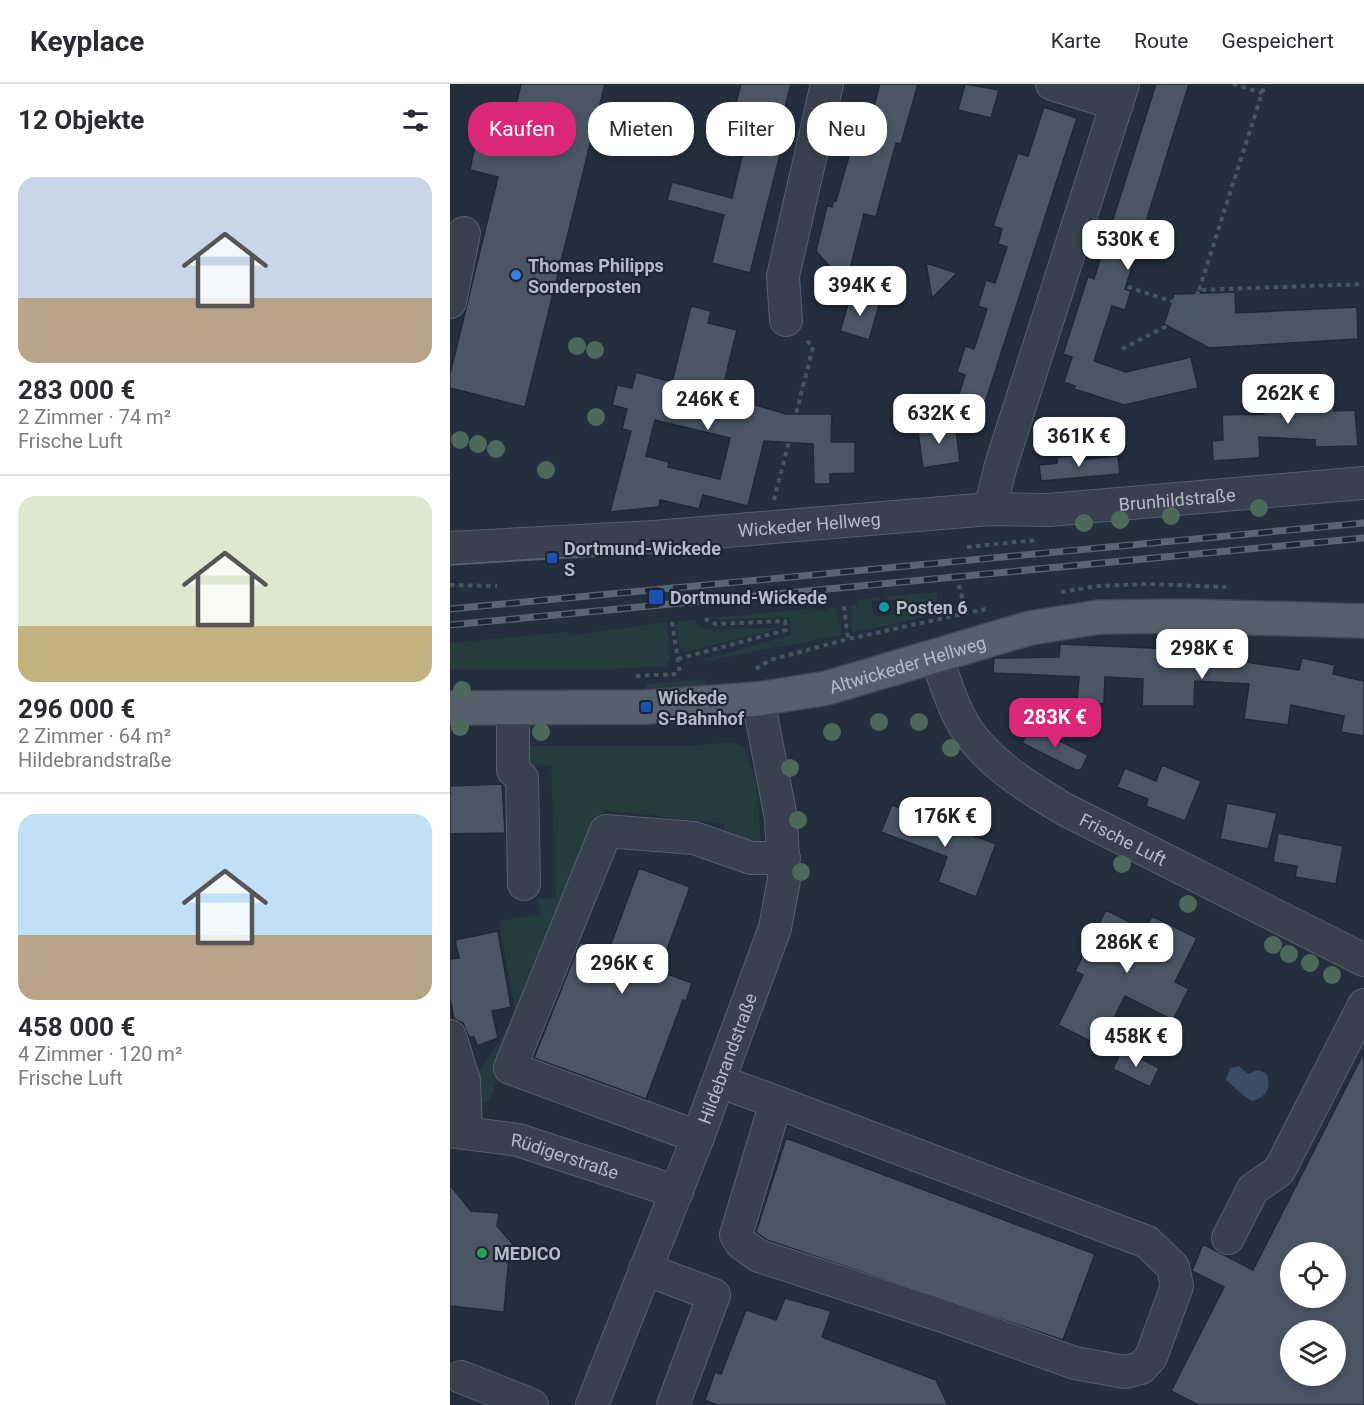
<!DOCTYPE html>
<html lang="de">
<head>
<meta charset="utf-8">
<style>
  body { margin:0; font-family:Roboto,sans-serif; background:#f7f7f7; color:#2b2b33; height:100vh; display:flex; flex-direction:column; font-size:22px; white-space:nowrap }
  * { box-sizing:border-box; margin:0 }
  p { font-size:20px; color:#7c7c81 }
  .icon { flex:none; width:33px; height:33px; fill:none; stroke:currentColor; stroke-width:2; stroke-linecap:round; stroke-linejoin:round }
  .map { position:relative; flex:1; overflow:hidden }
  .sheet { display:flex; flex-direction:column; background:#fff; width:450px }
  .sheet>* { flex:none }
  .top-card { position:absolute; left:18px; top:18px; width:570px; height:54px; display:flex; gap:12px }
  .fabs { position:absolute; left:830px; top:1158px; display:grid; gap:12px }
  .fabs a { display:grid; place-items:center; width:66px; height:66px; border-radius:50%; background:#fff; box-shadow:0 3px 9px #0003; font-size:30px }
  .price { position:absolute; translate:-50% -51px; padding:0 14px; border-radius:12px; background:#fff; color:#222; font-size:20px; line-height:39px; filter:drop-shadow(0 2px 3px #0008) }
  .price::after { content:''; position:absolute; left:50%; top:36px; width:18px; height:14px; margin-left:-9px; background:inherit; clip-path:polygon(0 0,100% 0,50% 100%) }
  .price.on { background:#db2777; color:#fff }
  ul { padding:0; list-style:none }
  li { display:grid; align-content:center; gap:12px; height:318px; padding:0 18px }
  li+li { border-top:2px solid #e1e1e2 }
  li span { display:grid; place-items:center; height:186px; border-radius:18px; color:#555 }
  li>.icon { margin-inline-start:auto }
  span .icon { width:108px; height:108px; fill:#fffc; stroke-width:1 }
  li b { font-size:26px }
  h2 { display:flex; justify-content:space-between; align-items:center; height:72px; padding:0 18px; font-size:26px }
  .chip { padding:0 21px; border-radius:24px; background:#fff; box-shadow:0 3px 9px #0003; font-size:21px; line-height:54px }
  .chip.on { background:#db2777; color:#fff }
  header { display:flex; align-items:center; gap:36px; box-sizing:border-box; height:84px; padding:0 30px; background:#fff; border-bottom:2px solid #e1e1e2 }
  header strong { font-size:28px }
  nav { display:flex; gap:33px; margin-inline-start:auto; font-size:21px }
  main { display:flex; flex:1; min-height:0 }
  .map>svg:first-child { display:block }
</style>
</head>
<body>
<header>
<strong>Keyplace</strong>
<nav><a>Karte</a><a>Route</a><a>Gespeichert</a></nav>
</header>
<main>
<section class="sheet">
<h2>12 Objekte<svg class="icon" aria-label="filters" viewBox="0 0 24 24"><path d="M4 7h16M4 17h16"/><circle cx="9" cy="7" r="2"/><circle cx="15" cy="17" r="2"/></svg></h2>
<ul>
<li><span style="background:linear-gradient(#c9d6e8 65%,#b9a48a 0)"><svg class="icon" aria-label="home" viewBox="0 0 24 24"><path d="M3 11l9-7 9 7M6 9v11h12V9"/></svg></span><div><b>283 000 €</b><p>2 Zimmer · 74 m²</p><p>Frische Luft</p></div></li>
<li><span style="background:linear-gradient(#dfe7d0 70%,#c2b280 0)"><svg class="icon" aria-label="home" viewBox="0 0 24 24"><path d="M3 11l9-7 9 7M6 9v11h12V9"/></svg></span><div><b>296 000 €</b><p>2 Zimmer · 64 m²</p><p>Hildebrandstraße</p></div></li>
<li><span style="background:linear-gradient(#bfe0f5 65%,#b9a48a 0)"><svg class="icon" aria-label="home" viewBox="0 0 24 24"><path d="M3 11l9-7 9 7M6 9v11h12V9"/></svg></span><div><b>458 000 €</b><p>4 Zimmer · 120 m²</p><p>Frische Luft</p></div></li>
</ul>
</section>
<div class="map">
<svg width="914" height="1321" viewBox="0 0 914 1321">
  <rect width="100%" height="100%" fill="#242f3d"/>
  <path fill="#263b3e" d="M487,508v18l-6,5 -79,18 -3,-27 8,-2v-4l21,-3 1,3 -8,1 3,16 22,-3 -1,-14h-8v-4z
    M387,523l5,28 -153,29 102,-29 -1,-18 -74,3 -2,-2 101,-10 1,3 12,-1v-2z
    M245,536l1,4 9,6 75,-2 -94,24 -7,-5 -2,-26z
    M217,538l3,36 -4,8 -74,4 -142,-1v-26l118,-11 1,4z
    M255,595l1,9 -59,6 -1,-10z
    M283,658l11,6 12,34 5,59 -8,6 -30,-13 2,-10 -119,-14 -47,102 -70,190 -10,1 -1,-31 23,-32 14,-30 -16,-89 40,-7 -2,-15 19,-1 -5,-133c-21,-1 -22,4 -28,-19h168z"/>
  <path fill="#3a4d65" d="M789,982l9,8 10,-4 8,3c6,14 1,24 -14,28 -10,-6 -17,-13 -26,-21l4,-12z"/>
  <path fill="#4b5665" stroke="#1f2834" stroke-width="1.5" fill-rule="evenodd" d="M71,0h84l-80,323 -75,-19v-14l48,-197 -28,-7 2,-11 8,-32 29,7z
    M291,0h50l-16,62 7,1 -32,126 -38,-10 12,-48 -57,-15 5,-18 60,16 19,-80 -18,-4z
    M430,0h38l-17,60 -5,-1 -20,74 -12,-3 -19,74 -19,-5 4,-16 -14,-16 11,-45 5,1 2,-7 2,1 20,-69 10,3z
    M515,0l34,6 -8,28 -33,-8z
    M706,0h33l-64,205 6,2 -6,19 -13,-4 -18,55 32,11 65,-15 7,31 -74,17 -50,-16 1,-3 -11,-4 8,-25 -9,-3 25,-78 6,3z
    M594,23l33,11 -93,288 -26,-8 7,-23 -8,-3 8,-26 9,3 13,-40 -9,-3 8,-26 9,3 12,-36 -9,-3 4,-15 -9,-3 20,-59 5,-14 10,3z
    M476,179l31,10 -25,25z
    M785,208l1,21 121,-6 1,32 -149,9 -45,-24 10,-30z
    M401,210l29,8 -11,38 -29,-9z
    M241,222l20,5 -3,12 29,7 -16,65 65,19h46l-1,28h24v31l-25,1v10h-16l-1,-40 -49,-3 -16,65 -45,-11 -4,14 -39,-9 -1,7 -49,5 21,-81 -9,-2 5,-20 -15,-4 5,-20 15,3 4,-16 36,10zM205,336l75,18 -10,41 -52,-12 1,-5 -23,-6z
    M883,305l1,22 21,-1 3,36 -43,1v-7l-56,-3 1,19 -3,2 -44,3 -1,-20 11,-1 -1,-25 42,-1v-5l17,-1 1,-17z
    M505,338l5,40 -37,6 -5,-37 17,-3 -1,-4z
    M628,372l1,4 39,-4 2,18 -79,7 -2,-16 18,-2v-6z
    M610,560l160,7v7l79,12 3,-12 33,7 -2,9 31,7v55l-23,-4 3,-16 -53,-11 -3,20 -44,-6 5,-35 -54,-3 -1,25h-52l1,-27 -38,-2 -1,27 -27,-2 2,-25 -86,-4 1,-15 65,-1z
    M580,642l58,29 -7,15h-5l-54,-27z
    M712,681l39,16 -16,40 -39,-15 2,-7 -31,-12 8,-19 31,13z
    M52,700l3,49 -55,1v-48z
    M777,719l50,10 -9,36 -48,-10z
    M442,721l104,39 -20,53 -38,-15 9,-25 -66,-25z
    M828,749l65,13 -7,38 -41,-7 2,-11 -24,-4z
    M189,784l51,19 -31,84 33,12 -6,18 -3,-1 -37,99 -112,-41 46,-116 28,10z
    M656,826l39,20 7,-14 45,22 -22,44 14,7 -16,31 -48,-24 -25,50 -42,-21 25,-50 -8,-4z
    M48,847l13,76 -19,4 6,27 -21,8 -3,-9h-5l-6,-14 -9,-4 -4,-20v-40l9,-1 -4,-18z
    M672,965l37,19 -9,19 -37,-18z
    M914,968v353h-166l-27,-14 53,-104 -32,-16 11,-27 50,26zM840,1168h45v46h-45zM840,1246h45v46h-45z
    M336,1054l309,116 -32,86 -296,-100 -11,-8z
    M0,1101l21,26 28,2 -2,13 21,24 -9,7 -5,55 -54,-6z
    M335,1214l46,13 -9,26 114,43 12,25h-231l-12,-5 10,-28 6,2 25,-64 30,10z"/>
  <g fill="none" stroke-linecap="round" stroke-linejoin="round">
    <g stroke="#565f6b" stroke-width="34">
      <g id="minor">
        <path d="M602,0l65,20"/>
        <path d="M0,218l14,-69"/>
        <path d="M336,236l-3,-44 44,-192"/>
        <path d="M540,425l11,-44 122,-381"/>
        <path id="s1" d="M0,464l204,-11 336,-28 59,1 315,-27"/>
        <path id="s2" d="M486,573c8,20 14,42 24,61 21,41 66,68 104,91l300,151"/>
        <path d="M63,624v62l9,8 2,106"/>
        <path d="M0,952l14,45 2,51"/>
        <path d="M269,997l57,21 -40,133 6,9 17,12 184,60 132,47 50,9 16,-4 10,-11 26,-71 -4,-19 -26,-25 -371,-140"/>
        <path id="s3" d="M0,1047l68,9 159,52"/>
        <path d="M248,1053l-188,-69 96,-237 88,7 57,20h33"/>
        <path d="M778,1154l25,-49 26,-18 85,-166"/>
        <path d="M195,1185l69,26 -41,110"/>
        <path d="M11,1293l71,28"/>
        <path id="s4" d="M142,1321l106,-268 77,-209 9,-48 -3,-62 -23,-119"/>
      </g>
    </g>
    <g stroke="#414a56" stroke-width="36">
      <g id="major">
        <path id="s5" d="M0,624l196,-1 112,-8 69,-11 203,-60 69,-11 88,-1 177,5"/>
      </g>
    </g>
    <path stroke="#44585b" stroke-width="4" stroke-dasharray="4.5 4.5" stroke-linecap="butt" d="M783,0l29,9
      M669,200l73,24 7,-18 165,-6
      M749,206l66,-206
      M672,265l68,-35 2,-6
      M324,416l39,-153 -8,-8
      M517,463l70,-7
      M0,501l47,1
      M509,501l7,29
      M611,508l37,-6 51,-2 77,3
      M394,522l4,33
      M222,538l8,51
      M228,575l108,-29 -1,-9 -69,3 -11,-5
      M306,585l14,-9 78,-21 138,-30
      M186,592l40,-2"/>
    <use href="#minor" stroke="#38414d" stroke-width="32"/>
    <use href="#major" stroke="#56606d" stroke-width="33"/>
    <path stroke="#5a6574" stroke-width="1.5" d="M0,481l192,-13"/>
    <g stroke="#5a6574" stroke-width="7">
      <path id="rail" d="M0,525l914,-86
        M0,541l914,-87"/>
    </g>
    <use href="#rail" stroke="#1d2632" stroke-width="4.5" stroke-dasharray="14" stroke-linecap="butt"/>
  </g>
  <g fill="#4c695c">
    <circle cx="127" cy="262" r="9"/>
    <circle cx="145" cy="266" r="9"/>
    <circle cx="146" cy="333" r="9"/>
    <circle cx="10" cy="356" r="9"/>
    <circle cx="28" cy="360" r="9"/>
    <circle cx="46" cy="365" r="9"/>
    <circle cx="96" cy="386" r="9"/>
    <circle cx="809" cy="424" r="9"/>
    <circle cx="721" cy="432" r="9"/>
    <circle cx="670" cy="436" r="9"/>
    <circle cx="634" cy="439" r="9"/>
    <circle cx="12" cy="606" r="9"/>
    <circle cx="429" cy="638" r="9"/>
    <circle cx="469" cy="638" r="9"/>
    <circle cx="10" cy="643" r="9"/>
    <circle cx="91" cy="648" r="9"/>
    <circle cx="382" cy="648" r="9"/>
    <circle cx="501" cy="664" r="9"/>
    <circle cx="340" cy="684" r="9"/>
    <circle cx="348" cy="736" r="9"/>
    <circle cx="672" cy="780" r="9"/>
    <circle cx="351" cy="788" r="9"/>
    <circle cx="738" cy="820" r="9"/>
    <circle cx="823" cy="861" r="9"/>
    <circle cx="839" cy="870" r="9"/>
    <circle cx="860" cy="879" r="9"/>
    <circle cx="882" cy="891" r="9"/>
  </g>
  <circle fill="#3f7fe0" stroke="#1d2632" stroke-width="2" cx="66" cy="191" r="6"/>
  <g fill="#1a4fb4" stroke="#1d2632" stroke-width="2">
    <rect x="96" y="468" width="12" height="12" rx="3"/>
    <rect x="198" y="505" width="16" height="16" rx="3"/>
    <rect x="190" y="617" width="12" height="12" rx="3"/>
  </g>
  <circle fill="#0f9aa8" stroke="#1d2632" stroke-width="2" cx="434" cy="523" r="6"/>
  <circle fill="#2e9e5b" stroke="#1d2632" stroke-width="2" cx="32" cy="1169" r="6"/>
  <g text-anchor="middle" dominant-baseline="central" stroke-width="4.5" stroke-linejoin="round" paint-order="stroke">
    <g font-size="18" font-weight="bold" fill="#b4bcc8" stroke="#1d2632" text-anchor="start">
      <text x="78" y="181">Thomas Philipps<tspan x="78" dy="21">Sonderposten</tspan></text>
      <text x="114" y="464">Dortmund-Wickede<tspan x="114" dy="21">S</tspan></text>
      <text x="220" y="513">Dortmund-Wickede</text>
      <text x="446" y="523">Posten 6</text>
      <text x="208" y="613">Wickede<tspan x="208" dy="21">S-Bahnhof</tspan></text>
      <text x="44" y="1169">MEDICO</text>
    </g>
    <g font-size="18" fill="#b4bcc8" stroke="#1d2632">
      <text stroke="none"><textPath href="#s1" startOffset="729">Brunhildstraße</textPath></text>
      <text stroke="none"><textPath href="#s1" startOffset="360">Wickeder Hellweg</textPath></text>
      <text stroke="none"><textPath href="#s5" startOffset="462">Altwickeder Hellweg</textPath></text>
      <text stroke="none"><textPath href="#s2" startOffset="272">Frische Luft</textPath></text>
      <text stroke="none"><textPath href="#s4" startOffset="372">Hildebrandstraße</textPath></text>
      <text stroke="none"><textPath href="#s3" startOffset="118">Rüdigerstraße</textPath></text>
    </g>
  </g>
</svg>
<div class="fabs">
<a><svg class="icon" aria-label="locate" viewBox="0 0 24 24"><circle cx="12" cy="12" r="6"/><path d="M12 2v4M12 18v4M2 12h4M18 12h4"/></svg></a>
<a><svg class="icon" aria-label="layers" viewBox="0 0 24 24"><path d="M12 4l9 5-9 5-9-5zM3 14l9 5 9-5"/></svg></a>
</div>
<b class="price" style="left:678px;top:187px">530K €</b>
<b class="price" style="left:410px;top:233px">394K €</b>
<b class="price" style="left:838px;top:341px">262K €</b>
<b class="price" style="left:258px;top:347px">246K €</b>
<b class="price" style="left:489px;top:361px">632K €</b>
<b class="price" style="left:629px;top:384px">361K €</b>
<b class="price" style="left:752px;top:596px">298K €</b>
<b class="price on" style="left:605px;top:665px">283K €</b>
<b class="price" style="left:495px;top:764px">176K €</b>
<b class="price" style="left:677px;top:890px">286K €</b>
<b class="price" style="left:172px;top:911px">296K €</b>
<b class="price" style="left:686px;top:984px">458K €</b>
<div class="top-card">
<a class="chip on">Kaufen</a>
<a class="chip">Mieten</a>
<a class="chip">Filter</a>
<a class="chip">Neu</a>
</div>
</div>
</main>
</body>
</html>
